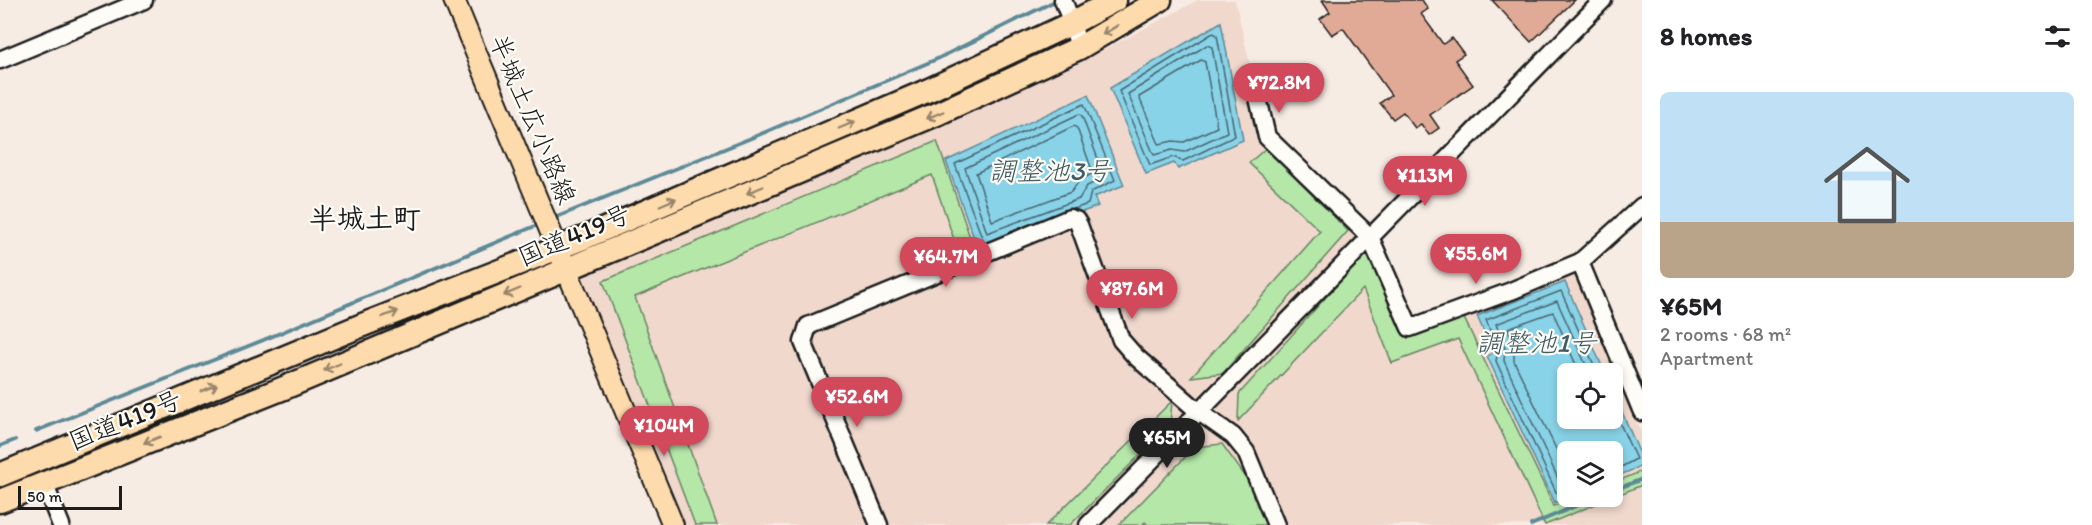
<!DOCTYPE html>
<html lang="en">
<head>
<meta charset="utf-8">
<style>
  body { margin:0; font-family:Itim,"Klee One",sans-serif; background:#f6f6f6; color:#202124; height:100vh; display:flex; flex-direction:column; font-size:22px; white-space:nowrap }
  * { box-sizing:border-box; margin:0 }
  p { font-size:20px; color:#757577 }
  .icon { flex:none; width:33px; height:33px; fill:none; stroke:currentColor; stroke-width:2; stroke-linecap:round; stroke-linejoin:round }
  .map { position:relative; flex:1; overflow:hidden }
  .panel { display:flex; flex-direction:column; background:#fff; width:450px }
  .panel>* { flex:none }
  .controls { position:absolute; left:1557px; top:363px; display:grid; gap:12px }
  .controls a { display:grid; place-items:center; width:66px; height:66px; border-radius:9px; background:#fff; box-shadow:0 3px 9px #0003; font-size:30px }
  .scale { position:absolute; left:18px; bottom:15px; width:104px; box-sizing:border-box; padding-left:6px; border:3px solid #1c1c1c; border-top:0; font-size:16px; line-height:21px; white-space:nowrap; color:#1c1c1c; -webkit-text-stroke:4px #fdfcf7; paint-order:stroke }
  .price { position:absolute; translate:-50% -51px; padding:0 14px; border-radius:21px; background:#d1495b; color:#fff; font-size:20px; line-height:39px; filter:drop-shadow(0 2px 3px #0008) }
  .price::after { content:''; position:absolute; left:50%; top:36px; width:18px; height:14px; margin-left:-9px; background:inherit; clip-path:polygon(0 0,100% 0,50% 100%) }
  .price.active { background:#222; color:#fff }
  ul { padding:0; list-style:none }
  li { display:grid; align-content:center; gap:12px; height:318px; padding:0 18px }
  li span { display:grid; place-items:center; height:186px; border-radius:9px; color:#555 }
  li>.icon { margin-inline-start:auto }
  span .icon { width:108px; height:108px; fill:#fffc; stroke-width:1 }
  li b { font-size:26px }
  h2 { display:flex; justify-content:space-between; align-items:center; height:72px; padding:0 18px; font-size:26px }
  main { display:flex; flex:1; min-height:0 }
  .map>svg:first-child { display:block }
</style>
</head>
<body>
<main>
<div class="map">
<svg width="1642" height="525" viewBox="0 0 1642 525">
  <rect width="100%" height="100%" fill="#f7ece4"/>
  <filter id="ink" filterUnits="userSpaceOnUse"><feTurbulence type="fractalNoise" baseFrequency=".0167" numOctaves="2"/><feDisplacementMap in="SourceGraphic" scale="12" xChannelSelector="R" yChannelSelector="G"/><feConvolveMatrix kernelMatrix="1 2 1 2 8 2 1 2 1" color-interpolation-filters="sRGB"/></filter>
  <g filter="url(#ink)">
    <path fill="#f0d8cd" fill-rule="evenodd" d="M1198,0h37l32,137 103,100 40,91 162,-59 70,165v91h-963l-103,-252 503,-210zM1568,374h44v44h-44zM1568,452h44v44h-44z"/>
    <path fill="#b4e7a8" stroke="#688262" stroke-width="1.5" d="M937,141l38,111 -15,5 -28,-82 -297,122 82,228h-22l-92,-244z
      M1266,148l82,83 -125,142 -32,4 129,-146 -71,-68z
      M1370,248l37,87 56,-19 91,190 24,-9 34,-1 1,-13 29,-12v14l-97,40 -87,-186 -66,24 -29,-74 -125,132 1,-27z
      M1172,401l-2,24 -100,100h-24z
      M1222,444l33,46 14,35h-121l-3,-3 -3,3h-23l76,-78z"/>
    <path fill="#89d3e9" stroke="#5d8a97" stroke-width="1.5" d="M1221,22l22,118 -65,29 -4,-6 -28,11 -36,-86z
      M1088,95l36,90 -30,12 4,9 -119,46 -33,-91z
      M1565,282l40,91 -37,1v44h44l1,-27 29,68v7l-29,12 -1,-26h-44v44l1,1 -14,6 -68,-147 6,-3 -16,-37z"/>
    <g fill="none" stroke-linecap="round" stroke-linejoin="round">
      <path stroke="#48656e" stroke-width="1.5" d="M1213,33l4,2 18,101 -52,25 -10,-4 -23,8 -31,-74z
        M1207,45l5,2 15,85 -43,20 -12,-2 -18,5 -26,-61z
        M1201,60l4,2 12,65 -33,15 -11,-1 -14,3 -20,-47z
        M1079,114l3,2 23,62 -18,8 -8,13 -92,34 -22,-65z
        M1074,126l3,2 16,45 -14,8 -8,11 -79,29 -16,-48z
        M984,243l-29,-79 129,-60 31,76 -24,12 -3,12 -14,5
        M1612,406l24,53 -24,13
        M1568,474l-54,-113v-13l-6,-20 45,-16 27,62
        M1568,483h-8l-56,-122 1,-13 -9,-24 61,-23 33,73
        M1568,491l-9,3 -3,-2 -60,-131 2,-11 -12,-30 75,-29 37,83"/>
      <path stroke="#5d8a97" stroke-width="4" d="M552,219l204,-83 181,-77 120,-59
        M36,431l225,-90 279,-117
        M0,446l15,-6
        M1612,491l30,-12
        M1531,525l68,-29"/>
    </g>
    <path fill="#e0aa96" stroke="#1c1c1c" stroke-width="1.5" d="M1322,0h100l6,9 -7,5 22,30 9,-6 12,16 -9,6 18,25 -43,30 9,13 -10,7 -8,-11 -6,4 -12,-16 -10,7 -13,-16 11,-8 -48,-67 -11,7 -12,-16 10,-7z
      M1492,0h83l-44,42z"/>
    <g fill="none" stroke-linecap="round" stroke-linejoin="round">
      <g stroke="#1c1c1c" stroke-width="21">
        <path id="minor" d="M1063,0l9,23 7,25
          M0,60l144,-60
          M1258,98l9,39 103,100 40,91 101,-37 69,-29 62,150
          M1580,262l62,-56
          M44,483l17,42
          M879,525l-76,-183 5,-16 262,-108 6,2 3,5 42,115 14,16 64,56 34,24 13,16 30,73
          M1088,525l515,-525"/>
      </g>
      <g stroke="#1c1c1c" stroke-width="24">
        <path id="major" d="M454,0l219,525"/>
      </g>
      <g stroke="#1c1c1c" stroke-width="27">
        <path id="highway" d="M0,475l365,-151 221,-87 343,-147 143,-67 43,-23
          M0,501l284,-113 655,-275 140,-65 81,-48"/>
      </g>
      <use href="#minor" stroke="#fdfcf7" stroke-width="16"/>
      <use href="#major" stroke="#fedbac" stroke-width="20"/>
      <use href="#highway" stroke="#fedbac" stroke-width="22"/>
    </g>
    <defs><path id="oneway-shaft" d="M-6 0H5M1.5-3L5.5 0L1.5 3" fill="none" stroke-width="1.6" stroke-linecap="round" stroke-linejoin="round" transform="scale(1.5)"/></defs>
    <g stroke="#98856b">
      <use href="#oneway-shaft" transform="translate(1110 30) rotate(149)"/>
      <use href="#oneway-shaft" transform="translate(935 115) rotate(157)"/>
      <use href="#oneway-shaft" transform="translate(847 125) rotate(-23)"/>
      <use href="#oneway-shaft" transform="translate(755 190) rotate(157)"/>
      <use href="#oneway-shaft" transform="translate(668 202) rotate(-23)"/>
      <use href="#oneway-shaft" transform="translate(512 292) rotate(157)"/>
      <use href="#oneway-shaft" transform="translate(390 314) rotate(-21)"/>
      <use href="#oneway-shaft" transform="translate(332 367) rotate(157)"/>
      <use href="#oneway-shaft" transform="translate(209 388) rotate(-22)"/>
      <use href="#oneway-shaft" transform="translate(152 440) rotate(158)"/>
    </g>
  </g>
  <g text-anchor="middle" dominant-baseline="central" stroke-width="4.5" stroke-linejoin="round" paint-order="stroke">
    <g font-size="26" fill="#1c1c1c" stroke="#fdfcf7">
      <text transform="translate(533 119) rotate(67)">半城土広小路線</text>
      <text transform="translate(574 235) rotate(-23)">国道419号</text>
      <text transform="translate(125 420) rotate(-22)">国道419号</text>
    </g>
    <g font-size="27" font-style="italic" fill="#425c64" stroke="#fdfcf7">
      <text x="1050" y="170">調整池3号</text>
      <text x="1536" y="342">調整池1号</text>
    </g>
    <g font-size="28" font-weight="bold" fill="#1c1c1c" stroke="#fdfcf7">
      <text x="365" y="218">半城土町</text>
    </g>
  </g>
</svg>
<div class="controls">
<a><svg class="icon" aria-label="locate" viewBox="0 0 24 24"><circle cx="12" cy="12" r="6"/><path d="M12 2v4M12 18v4M2 12h4M18 12h4"/></svg></a>
<a><svg class="icon" aria-label="layers" viewBox="0 0 24 24"><path d="M12 4l9 5-9 5-9-5zM3 14l9 5 9-5"/></svg></a>
</div>
<div class="scale">50 m</div>
<b class="price" style="left:1279px;top:114px">¥72.8M</b>
<b class="price" style="left:1425px;top:207px">¥113M</b>
<b class="price" style="left:1476px;top:285px">¥55.6M</b>
<b class="price" style="left:946px;top:288px">¥64.7M</b>
<b class="price" style="left:1132px;top:320px">¥87.6M</b>
<b class="price" style="left:857px;top:428px">¥52.6M</b>
<b class="price" style="left:664px;top:457px">¥104M</b>
<b class="price active" style="left:1167px;top:469px">¥65M</b>
</div>
<section class="panel">
<h2>8 homes<svg class="icon" aria-label="filters" viewBox="0 0 24 24"><path d="M4 7h16M4 17h16"/><circle cx="9" cy="7" r="2"/><circle cx="15" cy="17" r="2"/></svg></h2>
<ul>
<li><span style="background:linear-gradient(#bfe0f5 70%,#b9a48a 0)"><svg class="icon" aria-label="home" viewBox="0 0 24 24"><path d="M3 11l9-7 9 7M6 9v11h12V9"/></svg></span><div><b>¥65M</b><p>2 rooms · 68 m²</p><p>Apartment</p></div></li>
</ul>
</section>
</main>
</body>
</html>
